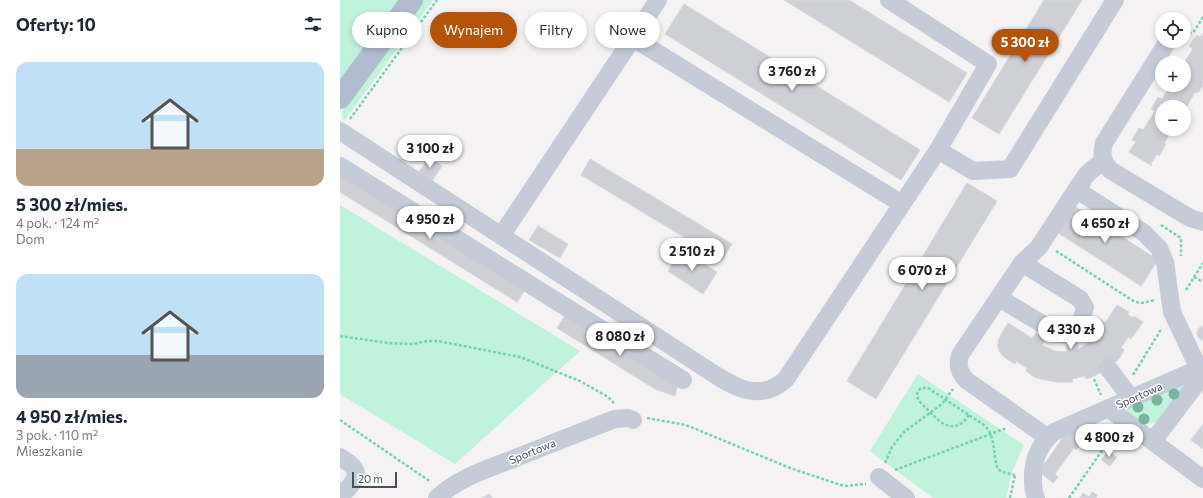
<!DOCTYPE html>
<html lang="pl">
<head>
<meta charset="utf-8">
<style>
  body { margin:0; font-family:Commissioner,sans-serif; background:#f2f2f3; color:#1f2937; height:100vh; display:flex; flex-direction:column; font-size:15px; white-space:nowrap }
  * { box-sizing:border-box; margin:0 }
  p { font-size:13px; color:#747a83 }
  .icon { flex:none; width:22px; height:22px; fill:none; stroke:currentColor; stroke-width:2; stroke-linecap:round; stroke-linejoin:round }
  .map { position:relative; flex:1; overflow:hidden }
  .details { display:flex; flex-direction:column; background:#fff; width:340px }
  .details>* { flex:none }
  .hud { position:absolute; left:12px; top:12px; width:380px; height:36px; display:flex; gap:8px }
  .controls { position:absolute; left:815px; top:12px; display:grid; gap:8px }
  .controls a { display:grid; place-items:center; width:36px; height:36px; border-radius:50%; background:#fff; box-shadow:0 2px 6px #0003; font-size:20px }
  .scale { position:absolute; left:12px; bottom:10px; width:45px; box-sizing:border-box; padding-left:4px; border:2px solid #495161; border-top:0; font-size:11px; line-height:14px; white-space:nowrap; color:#495161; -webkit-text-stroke:3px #fff; paint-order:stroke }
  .price { position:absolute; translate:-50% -34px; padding:0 9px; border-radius:14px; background:#fff; color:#222; font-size:13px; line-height:26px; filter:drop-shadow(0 1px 2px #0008) }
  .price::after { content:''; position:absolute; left:50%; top:24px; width:12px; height:9px; margin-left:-6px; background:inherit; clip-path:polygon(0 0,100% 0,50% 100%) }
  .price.on { background:#b45309; color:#fff }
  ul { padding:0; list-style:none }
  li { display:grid; align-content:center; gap:8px; height:212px; padding:0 16px }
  li span { display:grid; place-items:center; height:124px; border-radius:12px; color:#555 }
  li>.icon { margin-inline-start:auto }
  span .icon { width:72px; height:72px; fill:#fffc; stroke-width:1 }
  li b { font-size:17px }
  h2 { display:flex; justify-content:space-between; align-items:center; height:48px; padding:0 16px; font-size:17px }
  .pill { padding:0 14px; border-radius:18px; background:#fff; box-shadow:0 2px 6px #0003; font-size:14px; line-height:36px }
  .pill.on { background:#b45309; color:#fff }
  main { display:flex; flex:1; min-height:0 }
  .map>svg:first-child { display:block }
</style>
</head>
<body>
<main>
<section class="details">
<h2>Oferty: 10<svg class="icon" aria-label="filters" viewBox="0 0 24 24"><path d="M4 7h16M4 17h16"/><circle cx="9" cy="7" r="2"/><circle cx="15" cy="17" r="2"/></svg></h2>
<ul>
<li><span style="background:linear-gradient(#bfe0f5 70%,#b9a48a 0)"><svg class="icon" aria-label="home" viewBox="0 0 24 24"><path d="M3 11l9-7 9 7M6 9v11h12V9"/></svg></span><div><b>5 300 zł/mies.</b><p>4 pok. · 124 m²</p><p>Dom</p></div></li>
<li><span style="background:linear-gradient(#bfe0f5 65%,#9aa5b1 0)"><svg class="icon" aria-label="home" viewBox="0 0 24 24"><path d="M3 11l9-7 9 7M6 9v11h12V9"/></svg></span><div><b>4 950 zł/mies.</b><p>3 pok. · 110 m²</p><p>Mieszkanie</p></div></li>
</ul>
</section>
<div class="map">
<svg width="863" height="498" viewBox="0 0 863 498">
  <rect width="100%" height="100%" fill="#f4f2f2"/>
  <path fill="#c0f2dc" d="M0,0h60l-60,82z
    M83,0h10l-89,121 -2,-7 1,-5z
    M0,205l240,146 -125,113 -115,-70z
    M578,374l106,71 -12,27 -6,26h-73l-63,-47z
    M848,381l-30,39c-15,10 -20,0 -32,-9v-2z"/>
  <path fill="#ced0d6" stroke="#d6d7dd" d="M444,0h65l118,73 -18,29z
    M704,0h38l-83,134 -27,-16z
    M344,4l236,146 -19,30 -236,-146z
    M863,33v52l-5,8 -3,-1 -11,19v-4h-22v22h11l-9,14 2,1 -7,12 -2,-2 -6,10 1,2 -23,-14 7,-10 -4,-2 7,-12 4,2 12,-19 -4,-2 7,-12 4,2 9,-14h13v-22l9,-14 -4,-3 8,-11 3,2z
    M89,157l13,9 -10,15 -13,-9z
    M250,159l142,85 -10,16 -141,-85z
    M0,175l185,115 -8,12 -177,-110z
    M627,183l30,18 -121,198 -29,-18z
    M725,200l93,60 -17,26 -84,-54z
    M198,226l30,18 -8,14 -31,-18z
    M341,250l36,22 -14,22 -35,-23z
    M777,305l12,7 -2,2 6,4 1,-2 9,6 -12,17 -3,-2 -7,11 3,2 -5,9 -15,12 -12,6 -6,2 -1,-3 -13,3 1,3h-16l-12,-2 -11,-3 -8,-6 1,-3 -11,-7 -1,3 -11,-7 -5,-6 -1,-6 1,-7 9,-15 24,15 4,-5 10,6 -4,6 13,6 12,1 -1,-7 11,-2 2,6 14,-9 5,-7 -5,-4 6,-10 6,4z
    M225,316l113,66 -3,14 -20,-7 -98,-61z
    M863,326v15l-5,-4 -1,-4 2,-5z
    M863,424v25l-12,-9z
    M736,431l12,9 -4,6 -3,-2 -5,6 -2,-2 -19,26 3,3 -5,6 -12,-10 2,-7 19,-27z
    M768,451l9,6 -7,9 -9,-6z
    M752,492l5,3 -1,3h-16l3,-5 6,4z
    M150,494l2,4h-10z"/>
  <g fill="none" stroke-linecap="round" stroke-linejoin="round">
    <path stroke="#76d2b4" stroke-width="2.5" stroke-dasharray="3 2" stroke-linecap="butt" d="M844,32l9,1 10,-16
      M10,119l87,-119
      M821,225l20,13v18
      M716,251l79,51 7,1 13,-3
      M854,277l9,5
      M846,290l17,-27
      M0,336l48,7 25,1 14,-3h11l82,16 60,24 28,16 6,6
      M793,375l29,-47
      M754,379l7,16
      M629,415c-18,26 -34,1 -49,-13 -4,-5 -4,-10 1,-14h7l56,37c13,12 8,29 14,44l4,3 13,3
      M307,418l39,7 104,43 54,18 22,-2
      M0,420l91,62
      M545,463l7,-16 12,-15 38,-28 11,-15
      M555,470l109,-41 2,1
      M670,498l5,-23
      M729,498l46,-66"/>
    <path stroke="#c5cbd7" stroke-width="18" d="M549,0l99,64 -50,86
      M293,38l269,166
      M828,41l-64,102c-3,13 -2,16 6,27l80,48 13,4
      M0,131l354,230c29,18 61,47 92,18l152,-229 35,21 37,-2 105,-169
      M763,161c-11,9 -23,15 -23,31l64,41 15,15 6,14 7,50 27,57
      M0,166l343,214
      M161,236l157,-236
      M659,298l55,33 10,3 12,-4 6,-12 3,-11 -5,-8 -58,-36
      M768,368l23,30
      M768,408l95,71
      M707,437l-81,-57c-7,-9 -9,-14 -6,-25l62,-92 17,-16 41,-63
      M813,441l50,-66
      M0,457c4,3 10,6 13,10 9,10 -7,23 -13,30
      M539,477l27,21
      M97,498c22,-21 53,-30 81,-41 33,-13 65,-26 97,-38l13,-1 5,2
      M696,498c-2,-5 -3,-10 -3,-16 -1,-20 5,-37 21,-50l149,-65"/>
    <path stroke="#b1bcd1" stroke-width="22" d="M0,98l72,-98"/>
  </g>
  <g fill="#79b4a0">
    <circle cx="834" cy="394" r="5.5"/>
    <circle cx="817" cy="400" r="5.5"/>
    <circle cx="798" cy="407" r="5.5"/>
    <circle cx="804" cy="419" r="5.5"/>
  </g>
  <g text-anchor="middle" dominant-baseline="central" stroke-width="3" stroke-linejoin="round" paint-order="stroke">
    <g font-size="11" fill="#495161" stroke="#fff">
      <text transform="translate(799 395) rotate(-24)">Sportowa</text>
      <text transform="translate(192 451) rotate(-22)">Sportowa</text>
    </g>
  </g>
</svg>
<div class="controls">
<a><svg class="icon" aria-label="locate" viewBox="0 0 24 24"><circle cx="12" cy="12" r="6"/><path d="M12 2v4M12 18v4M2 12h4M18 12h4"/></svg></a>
<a>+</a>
<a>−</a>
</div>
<div class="scale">20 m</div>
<b class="price on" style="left:685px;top:63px">5 300 zł</b>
<b class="price" style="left:452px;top:92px">3 760 zł</b>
<b class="price" style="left:90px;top:169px">3 100 zł</b>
<b class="price" style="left:90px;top:240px">4 950 zł</b>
<b class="price" style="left:765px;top:244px">4 650 zł</b>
<b class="price" style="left:352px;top:272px">2 510 zł</b>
<b class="price" style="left:582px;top:291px">6 070 zł</b>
<b class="price" style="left:731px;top:350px">4 330 zł</b>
<b class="price" style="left:280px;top:357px">8 080 zł</b>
<b class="price" style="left:769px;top:458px">4 800 zł</b>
<div class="hud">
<a class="pill">Kupno</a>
<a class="pill on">Wynajem</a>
<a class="pill">Filtry</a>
<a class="pill">Nowe</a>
</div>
</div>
</main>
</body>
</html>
